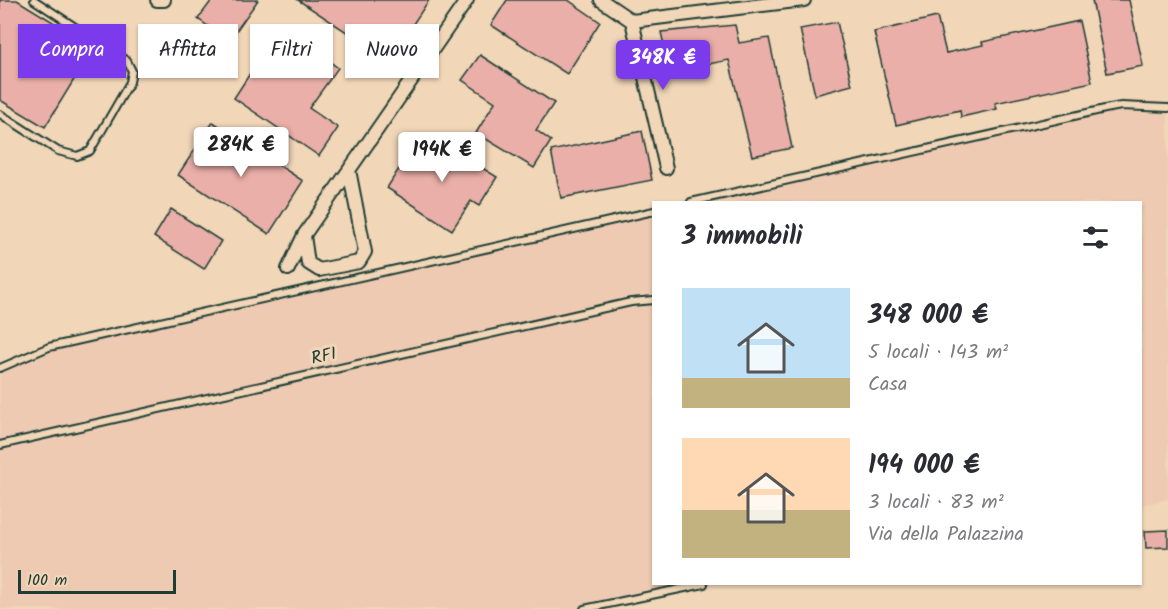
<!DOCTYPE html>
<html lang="it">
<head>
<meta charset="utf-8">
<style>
  body { margin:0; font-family:Kalam,sans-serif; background:#f2f2f3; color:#2b2b33; height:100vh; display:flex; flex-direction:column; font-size:22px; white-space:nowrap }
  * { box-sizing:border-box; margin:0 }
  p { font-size:20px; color:#7c7c81 }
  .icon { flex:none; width:33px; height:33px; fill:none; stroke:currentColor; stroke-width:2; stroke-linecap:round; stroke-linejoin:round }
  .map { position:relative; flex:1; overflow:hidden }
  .side { position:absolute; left:652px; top:201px; width:490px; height:384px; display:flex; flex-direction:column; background:#fff; border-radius:0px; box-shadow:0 2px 4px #0004 }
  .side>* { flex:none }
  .hud { position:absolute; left:18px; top:24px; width:544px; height:54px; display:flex; gap:12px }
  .scale { position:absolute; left:18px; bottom:15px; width:158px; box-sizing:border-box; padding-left:6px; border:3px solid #1f3d34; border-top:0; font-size:16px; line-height:21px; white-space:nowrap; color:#1f3d34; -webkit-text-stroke:4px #f1d6b8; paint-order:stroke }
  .price { position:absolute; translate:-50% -51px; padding:0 14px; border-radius:6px; background:#fff; color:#222; font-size:20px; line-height:39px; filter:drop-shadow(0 2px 3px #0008) }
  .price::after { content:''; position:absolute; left:50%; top:36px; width:18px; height:14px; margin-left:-9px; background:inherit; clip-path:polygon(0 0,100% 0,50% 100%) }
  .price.on { background:#7c3aed; color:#fff }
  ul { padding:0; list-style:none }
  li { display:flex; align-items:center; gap:18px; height:150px; padding:0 30px }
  li span { display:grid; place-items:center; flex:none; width:168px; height:120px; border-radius:0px; color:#555 }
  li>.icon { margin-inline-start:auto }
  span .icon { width:72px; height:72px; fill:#fffc; stroke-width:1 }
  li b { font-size:26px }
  h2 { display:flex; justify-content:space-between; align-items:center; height:72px; padding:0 30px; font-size:26px }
  .chip { padding:0 21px; border-radius:0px; background:#fff; box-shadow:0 2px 4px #0004; font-size:21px; line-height:54px }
  .chip.on { background:#7c3aed; color:#fff }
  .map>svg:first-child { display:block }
</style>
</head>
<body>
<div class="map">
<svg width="1168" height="609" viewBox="0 0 1168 609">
  <rect width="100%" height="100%" fill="#f1d6b8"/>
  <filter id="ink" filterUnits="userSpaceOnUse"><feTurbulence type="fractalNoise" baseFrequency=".0167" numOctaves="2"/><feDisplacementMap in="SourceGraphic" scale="12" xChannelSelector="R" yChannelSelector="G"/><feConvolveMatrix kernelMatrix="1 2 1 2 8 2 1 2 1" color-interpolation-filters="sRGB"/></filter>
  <g filter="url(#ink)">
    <path fill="#efcab3" d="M1124,100l44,3v396l-26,6v-303h-467z
      M654,207v377h48l-110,25h-592v-245l47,-20z"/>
    <path fill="#eaafa8" stroke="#1f3d34" stroke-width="1.5" d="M0,0h17l77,47 -49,80 -45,-27z
      M212,0h46l-29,41 -31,-22z
      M298,0h131l-40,60z
      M507,0h61l32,22 -33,52 -76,-49z
      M1092,0h37l14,66 -36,7z
      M937,17l9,36 37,-8 -1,-3 97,-21 13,61 -97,21 2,6 -36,8 -1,-7 -64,15 -22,-93z
      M837,22l15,63 -37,10 -15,-66z
      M735,25l4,18 30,-5 23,110 -40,8 -23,-96 -52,10 -12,-20 -4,-18z
      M301,40l37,28 -29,40 29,20 -19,28 -85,-58 28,-43 19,13z
      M480,55l74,48 -18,27 15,11 -17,27 -58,-35 19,-31 -33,-22z
      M213,122l90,59 -34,53 -91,-59z
      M642,131l10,49 -91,18 -10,-47z
      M432,137l65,40 -18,29 -8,-5 -19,29 -65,-42 18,-29 10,6z
      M171,209l50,32 -17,28 -50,-32z
      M1168,530v17l-22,1 -1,-17z"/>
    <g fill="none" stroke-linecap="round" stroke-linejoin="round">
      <g stroke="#1f3d34" stroke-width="10">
        <path id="service" d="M0,114l58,37 19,5 13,-5 40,-69 2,-11 -5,-10 -93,-61
          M691,202l414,-93 16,-3 47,2
          M0,368l49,-21 605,-136
          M0,445l631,-143 23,-2
          M584,609l120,-25"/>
      </g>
      <g stroke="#1f3d34" stroke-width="16">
        <path id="minor" d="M157,0h7
          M601,0l31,21 172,-21
          M632,21l34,147
          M304,236l4,27 11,7 40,-8 6,-10 -16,-82
          M288,269l16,-34 163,-235"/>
      </g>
      <use href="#service" stroke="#f1d6b8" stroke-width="6"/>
      <use href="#minor" stroke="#f1d6b8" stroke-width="12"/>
    </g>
  </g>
  <g text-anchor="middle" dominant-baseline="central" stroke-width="6" stroke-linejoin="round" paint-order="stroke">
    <g font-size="18" fill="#1f3d34" stroke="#f1d6b8">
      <text transform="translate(324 357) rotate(-13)">RFI</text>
    </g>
  </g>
</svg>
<div class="scale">100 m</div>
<b class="price on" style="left:663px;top:91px">348K €</b>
<b class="price" style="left:241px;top:178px">284K €</b>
<b class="price" style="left:442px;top:183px">194K €</b>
<div class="hud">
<a class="chip on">Compra</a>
<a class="chip">Affitta</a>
<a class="chip">Filtri</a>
<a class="chip">Nuovo</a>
</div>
<section class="side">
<h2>3 immobili<svg class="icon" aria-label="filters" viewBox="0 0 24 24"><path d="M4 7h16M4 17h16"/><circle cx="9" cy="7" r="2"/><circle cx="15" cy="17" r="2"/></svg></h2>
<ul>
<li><span style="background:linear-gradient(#bfe0f5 75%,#c2b280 0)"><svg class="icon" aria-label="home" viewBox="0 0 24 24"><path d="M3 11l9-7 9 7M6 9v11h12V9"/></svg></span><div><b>348 000 €</b><p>5 locali · 143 m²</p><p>Casa</p></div></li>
<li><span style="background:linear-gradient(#ffd9b3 60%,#c2b280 0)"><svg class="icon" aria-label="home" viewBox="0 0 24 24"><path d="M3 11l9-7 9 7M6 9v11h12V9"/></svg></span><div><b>194 000 €</b><p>3 locali · 83 m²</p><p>Via della Palazzina</p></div></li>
</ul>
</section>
</div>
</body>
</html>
